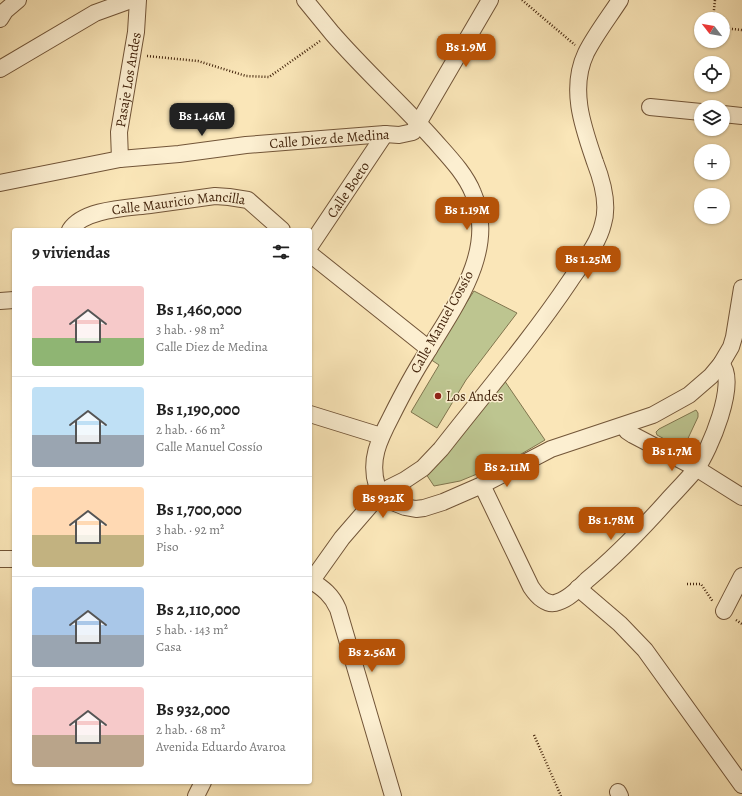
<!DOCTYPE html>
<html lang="es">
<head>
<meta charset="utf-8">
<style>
  body { margin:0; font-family:Alegreya,serif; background:#f6f6f6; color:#222; height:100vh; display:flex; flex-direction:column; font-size:15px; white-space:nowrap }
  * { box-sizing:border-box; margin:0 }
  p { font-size:13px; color:#767676 }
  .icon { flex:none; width:22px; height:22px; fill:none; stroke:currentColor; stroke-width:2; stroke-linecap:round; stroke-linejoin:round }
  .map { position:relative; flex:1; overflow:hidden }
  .panel { position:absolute; left:12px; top:228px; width:300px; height:556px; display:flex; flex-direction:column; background:#fff; border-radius:4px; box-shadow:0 1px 3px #0004 }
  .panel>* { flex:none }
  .needle { width:26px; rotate:301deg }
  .buttons { position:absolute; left:694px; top:12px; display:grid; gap:8px }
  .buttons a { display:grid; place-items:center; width:36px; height:36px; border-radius:50%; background:#fff; box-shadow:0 1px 3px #0004; font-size:20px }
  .price { position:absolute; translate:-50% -34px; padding:0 9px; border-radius:8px; background:#b45309; color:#fff; font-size:13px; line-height:26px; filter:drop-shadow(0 1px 2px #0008) }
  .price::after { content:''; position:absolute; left:50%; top:24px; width:12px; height:9px; margin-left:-6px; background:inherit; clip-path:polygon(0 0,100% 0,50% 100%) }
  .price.on { background:#222; color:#fff }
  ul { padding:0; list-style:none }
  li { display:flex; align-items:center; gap:12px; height:100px; padding:0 20px }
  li+li { border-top:1px solid #e0e0e0 }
  li span { display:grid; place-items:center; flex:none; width:112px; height:80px; border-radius:4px; color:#555 }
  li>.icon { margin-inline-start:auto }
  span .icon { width:48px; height:48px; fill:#fffc; stroke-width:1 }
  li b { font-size:17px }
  h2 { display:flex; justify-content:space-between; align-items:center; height:48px; padding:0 20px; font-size:17px }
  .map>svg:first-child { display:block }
</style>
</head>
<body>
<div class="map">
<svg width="742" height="796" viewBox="0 0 742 796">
  <rect width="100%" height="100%" fill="#fae6b8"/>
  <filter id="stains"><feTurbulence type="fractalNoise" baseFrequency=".005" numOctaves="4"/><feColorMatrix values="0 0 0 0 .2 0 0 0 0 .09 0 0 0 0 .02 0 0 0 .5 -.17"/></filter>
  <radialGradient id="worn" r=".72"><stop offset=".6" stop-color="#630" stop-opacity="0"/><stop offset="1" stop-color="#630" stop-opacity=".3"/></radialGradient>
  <path fill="#bdc590" stroke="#80754e" d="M474,291l43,22 -51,67 -29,48 -26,-16 28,-47 -9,-6z
    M502,377l43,63 -34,20 -51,21 -26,5 -8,-12z
    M696,410l2,3v4l-15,32 -26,-14 -1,-3 3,-3z"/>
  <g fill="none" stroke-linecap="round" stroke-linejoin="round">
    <g stroke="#725538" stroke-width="18">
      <g id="minor">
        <path d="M305,0c9,11 18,22 27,33 32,37 69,70 102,107 14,16 31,33 39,53 25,57 -19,114 -47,161 -13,20 -24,41 -35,63 -12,23 -22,43 -14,69"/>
        <path d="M0,19l5,-8 13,-11"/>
        <path d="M0,69l95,-56 36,-13"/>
        <path d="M650,107l51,5"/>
        <path d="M723,114l19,2"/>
        <path id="s1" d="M120,159l-1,-27 17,-100 2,-32"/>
        <path id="s2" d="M0,183l120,-24 59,-5 67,-9 139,-11 14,1 14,-3 77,-132"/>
        <path id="s3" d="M70,230c13,-21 58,-22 80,-25 22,-3 43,-6 65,-9l14,1 19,3 34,30"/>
        <path id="s4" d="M310,246l75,-112"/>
        <path d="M310,254l119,95"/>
        <path d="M0,301l14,-1"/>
        <path d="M310,414l71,22"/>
        <path d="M624,426l3,5 6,4 63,33 46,29"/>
        <path d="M482,485l49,102c6,9 16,20 27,15 11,-3 21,-14 29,-22 29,-24 55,-51 80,-79 10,-11 20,-21 29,-32 13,-17 43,-88 25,-105"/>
        <path d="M389,488l16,-8 18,-12 18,-19c43,-55 90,-110 129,-168 12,-18 28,-36 33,-57 6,-19 -1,-44 -8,-62 -12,-35 -26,-73 -9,-109 9,-18 23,-36 34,-53"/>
        <path d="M390,501l15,6 11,2 8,-1 19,-6 39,-17 69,-36 102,-34 36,-20 22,-19 10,-12 10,-17 3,-10 8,-49"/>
        <path d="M0,559h14"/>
        <path d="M310,580c13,8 22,15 28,29l55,187"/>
        <path d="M310,583l32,-45 32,-37"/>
        <path d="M578,588l42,36 25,26 97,135"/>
        <path d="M724,611l18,-35"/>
        <path d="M618,792l2,4"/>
        <path d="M196,796l7,-14"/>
      </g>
    </g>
    <path stroke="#44250d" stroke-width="2.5" stroke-dasharray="1 2" stroke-linecap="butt" d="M522,0l53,45
      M713,19l2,-19
      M723,28l19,2
      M147,56l51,5 48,15 23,1 51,-36
      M687,584h14l12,18
      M736,620l6,4
      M534,735l27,61"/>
    <use href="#minor" stroke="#fcefd1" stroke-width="16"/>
  </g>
  <circle fill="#8f2418" stroke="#fcefd1" stroke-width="1.5" cx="438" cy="396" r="4"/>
  <g text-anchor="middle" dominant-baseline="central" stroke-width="3" stroke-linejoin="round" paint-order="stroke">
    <g font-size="14" fill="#44250d" stroke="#fcefd1">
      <text stroke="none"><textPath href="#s1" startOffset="80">Pasaje Los Andes</textPath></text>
      <text stroke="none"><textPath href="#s2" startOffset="333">Calle Diez de Medina</textPath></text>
      <text stroke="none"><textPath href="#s4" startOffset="68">Calle Boeto</textPath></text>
      <text stroke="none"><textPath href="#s3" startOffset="115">Calle Mauricio Mancilla</textPath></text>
      <text transform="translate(442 322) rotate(-61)">Calle Manuel Cossío</text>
    </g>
    <g font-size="14" fill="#44250d" stroke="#fcefd1" text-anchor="start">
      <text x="446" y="396">Los Andes</text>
    </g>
  </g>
  <rect width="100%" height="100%" filter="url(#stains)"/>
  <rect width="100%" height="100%" fill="url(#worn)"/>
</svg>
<div class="buttons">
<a><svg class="needle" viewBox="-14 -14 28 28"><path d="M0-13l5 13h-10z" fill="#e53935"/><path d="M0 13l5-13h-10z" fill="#767676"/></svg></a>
<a><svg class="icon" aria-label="locate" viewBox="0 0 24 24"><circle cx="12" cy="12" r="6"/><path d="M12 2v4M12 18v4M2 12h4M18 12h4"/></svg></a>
<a><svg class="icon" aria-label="layers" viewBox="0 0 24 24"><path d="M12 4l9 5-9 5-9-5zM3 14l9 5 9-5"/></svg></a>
<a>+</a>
<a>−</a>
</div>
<b class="price" style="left:466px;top:68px">Bs 1.9M</b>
<b class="price on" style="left:202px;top:137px">Bs 1.46M</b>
<b class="price" style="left:467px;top:231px">Bs 1.19M</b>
<b class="price" style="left:588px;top:280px">Bs 1.25M</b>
<b class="price" style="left:672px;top:472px">Bs 1.7M</b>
<b class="price" style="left:507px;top:488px">Bs 2.11M</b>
<b class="price" style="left:383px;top:519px">Bs 932K</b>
<b class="price" style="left:611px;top:541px">Bs 1.78M</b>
<b class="price" style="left:372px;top:673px">Bs 2.56M</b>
<section class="panel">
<h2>9 viviendas<svg class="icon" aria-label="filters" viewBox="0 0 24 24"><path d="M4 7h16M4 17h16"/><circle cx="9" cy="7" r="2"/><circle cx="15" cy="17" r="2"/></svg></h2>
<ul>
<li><span style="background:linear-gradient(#f6c9c9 65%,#8fb573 0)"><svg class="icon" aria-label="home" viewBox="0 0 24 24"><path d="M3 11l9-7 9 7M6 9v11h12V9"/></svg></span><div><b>Bs 1,460,000</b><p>3 hab. · 98 m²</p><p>Calle Diez de Medina</p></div></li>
<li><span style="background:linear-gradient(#bfe0f5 60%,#9aa5b1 0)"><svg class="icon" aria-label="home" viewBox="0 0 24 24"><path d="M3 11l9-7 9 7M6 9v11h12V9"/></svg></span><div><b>Bs 1,190,000</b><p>2 hab. · 66 m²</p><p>Calle Manuel Cossío</p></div></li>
<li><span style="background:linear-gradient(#ffd9b3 60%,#c2b280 0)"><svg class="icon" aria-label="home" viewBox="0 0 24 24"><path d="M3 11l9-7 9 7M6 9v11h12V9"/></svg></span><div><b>Bs 1,700,000</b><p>3 hab. · 92 m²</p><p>Piso</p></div></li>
<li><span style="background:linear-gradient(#a9c7e8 60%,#9aa5b1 0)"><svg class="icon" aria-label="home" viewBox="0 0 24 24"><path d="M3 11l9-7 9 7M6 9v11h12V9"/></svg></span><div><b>Bs 2,110,000</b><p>5 hab. · 143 m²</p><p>Casa</p></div></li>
<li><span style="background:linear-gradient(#f6c9c9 60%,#b9a48a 0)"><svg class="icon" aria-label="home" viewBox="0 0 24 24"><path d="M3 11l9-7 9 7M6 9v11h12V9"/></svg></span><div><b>Bs 932,000</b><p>2 hab. · 68 m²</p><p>Avenida Eduardo Avaroa</p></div></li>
</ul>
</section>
</div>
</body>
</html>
